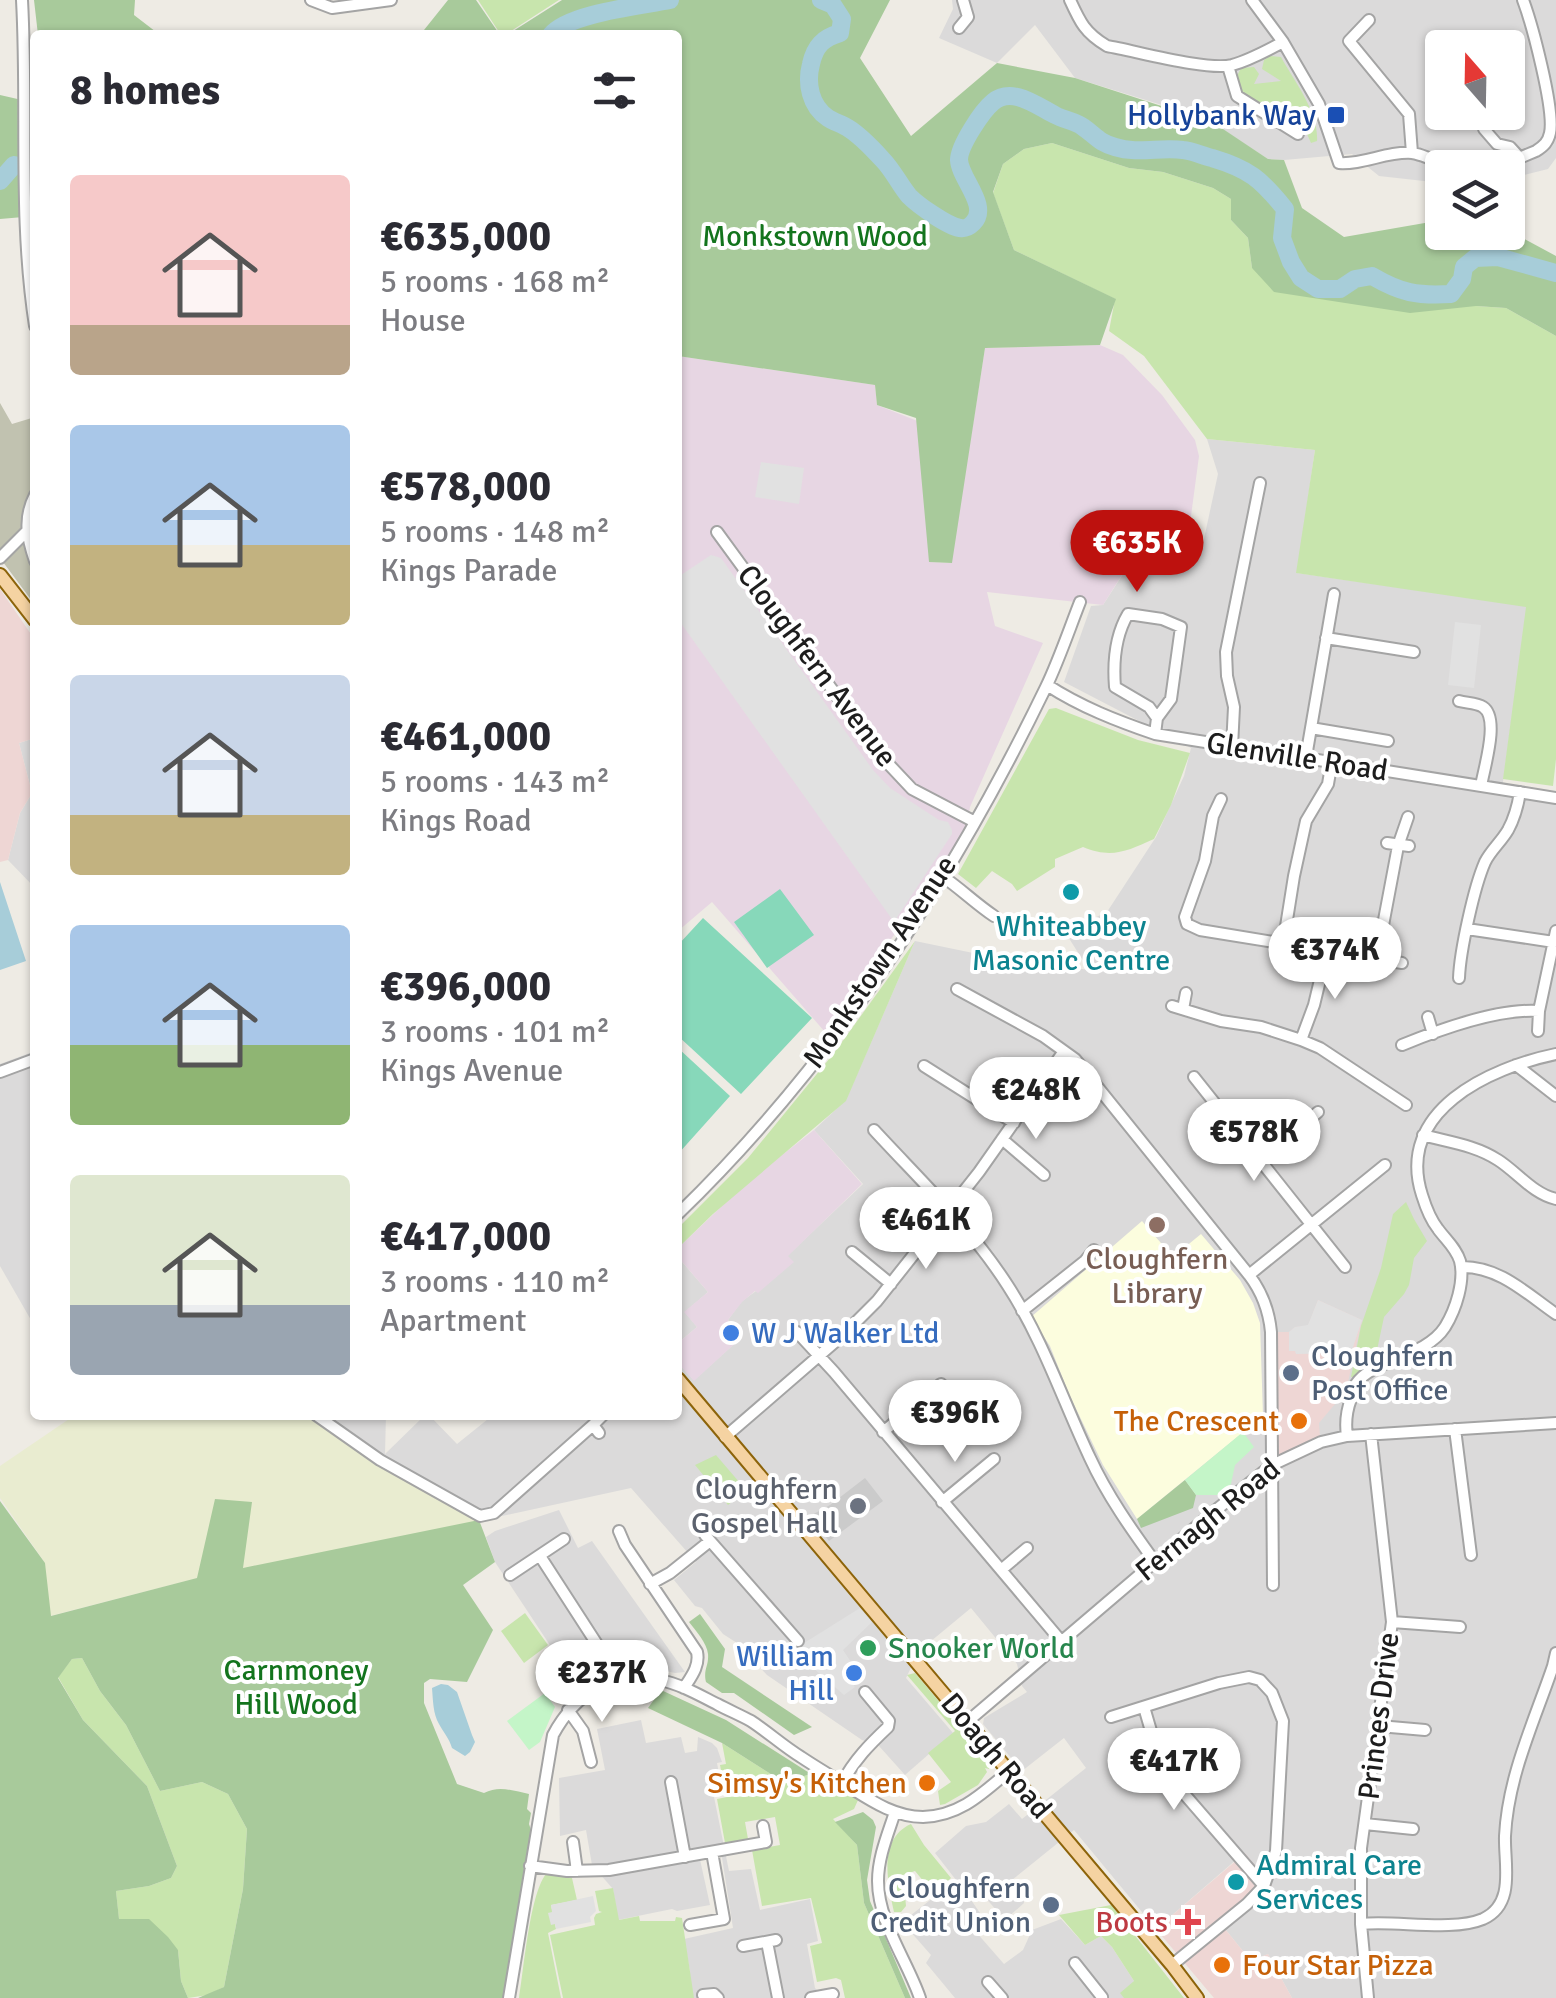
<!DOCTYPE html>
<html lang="en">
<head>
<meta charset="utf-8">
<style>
  body { margin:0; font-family:Signika,sans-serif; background:#f7f7f7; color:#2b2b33; height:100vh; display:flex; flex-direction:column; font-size:38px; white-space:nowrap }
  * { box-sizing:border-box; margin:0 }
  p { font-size:32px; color:#7c7c81 }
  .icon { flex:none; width:55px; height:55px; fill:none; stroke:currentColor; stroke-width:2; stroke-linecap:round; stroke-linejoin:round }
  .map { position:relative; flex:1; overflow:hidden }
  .details { position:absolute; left:30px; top:30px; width:652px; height:1390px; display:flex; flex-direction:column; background:#fff; border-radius:10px; box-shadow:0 2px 8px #0004 }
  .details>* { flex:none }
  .needle { width:65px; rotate:340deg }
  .tools { position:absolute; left:1425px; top:30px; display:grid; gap:20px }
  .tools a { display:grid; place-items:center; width:100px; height:100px; border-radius:10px; background:#fff; box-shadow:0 2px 8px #0004; font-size:50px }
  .price { position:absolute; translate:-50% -85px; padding:0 22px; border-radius:35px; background:#fff; color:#222; font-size:32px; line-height:65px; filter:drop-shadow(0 2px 5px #0008) }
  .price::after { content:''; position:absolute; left:50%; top:60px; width:30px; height:22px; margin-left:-15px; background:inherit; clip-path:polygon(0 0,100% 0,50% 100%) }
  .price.selected { background:#bd110e; color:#fff }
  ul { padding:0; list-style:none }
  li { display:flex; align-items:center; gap:30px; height:250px; padding:0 40px }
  li span { display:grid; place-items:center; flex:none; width:280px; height:200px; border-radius:10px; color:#555 }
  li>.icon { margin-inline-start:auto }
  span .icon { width:120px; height:120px; fill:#fffc; stroke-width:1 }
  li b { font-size:42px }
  h2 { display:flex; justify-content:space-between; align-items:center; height:120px; padding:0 40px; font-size:42px }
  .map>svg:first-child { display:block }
</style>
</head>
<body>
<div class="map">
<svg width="1556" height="1998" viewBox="0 0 1556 1998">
  <rect width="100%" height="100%" fill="#eeebe4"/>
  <path fill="#dbdada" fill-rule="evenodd" d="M952,0h604v158l-8,11 -40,10v-11h-66v15l-63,-7 -27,-22 -68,6 -16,-1 -61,-40 -132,-41 -40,-53 -38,38 -58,-25 14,-29zM1442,48h66v64h-66z
    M1207,439l108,11 -18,123 230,33 -25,183 54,12v1197h-264l-24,-44 -17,7 -26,-32 19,-76 -88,76 -82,-99 -62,50 11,15 1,8 -19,17 -29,-33 -9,7 13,19 -11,11 35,40 19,-14 9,-20 29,-11 24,26 16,-9 11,11 22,34 -9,17h-170l-29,-35 5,-8 -29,-33 54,-42 -21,-27 31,-27 20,-4 23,-18 13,15 64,-51 -22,-30 -42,33 -39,-47 1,-6 43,-26 -5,-6 -5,-22 -46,-56 -52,43 -13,27 47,55 -48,42 -26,-29 -17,-6 -95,-65 -30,-32 -14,-9 -21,-26 -7,-2 -21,-26 22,-18 -65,-74 -143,31 -57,-29 -111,-75h66l-1,39 40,-39h4l28,29 36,-29h185v-52l16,17 48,-43 -14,-17 13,-18 15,-11 2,1 35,-30 -6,-6 76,-72 -49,-54 32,-30 69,-159 63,13 111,16 -24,-38 42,-20 49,-75 28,-61 7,-28 -127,-66 27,-76 12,-1 42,-65 57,8 16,-74z
    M35,738v150l-27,-28 12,-47 12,-20 -13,-50z
    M35,1051v276l-35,-61v-202z
    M678,1257l30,35 -23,20 12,15 -19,16z
    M559,1510l19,38 14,-7 93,131 -10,1 -26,-6 -30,2 -25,6 -17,11 -82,-124 -9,-25 9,-6z
    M641,1720l5,23 35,-6 4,16 12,-2 1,-14 14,6 5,5 5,14 -5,1 6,32 -9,2 15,74 22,-2 9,41 50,-11 8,42 -11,3 8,44 10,10h-135v-27l-6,-32 49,-11 -12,-77 -22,4 11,50 -33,6 -5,-2 -54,11 -5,-31 -21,-24 -6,-35 -26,6 -1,-58 46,-8 -8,-41z"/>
  <path fill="#eed6d4" d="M0,589l35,51v98l-16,5 13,50 -12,20 -12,47 -8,2z
    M1318,1300l44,20 -16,71 -27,32 1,14 -47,23 -2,-128h18l6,-5 13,-1z
    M1245,1853l27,33 -47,43 26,32 17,-7 24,44h-78l-58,-69z"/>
  <path fill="#e7d6e3" d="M1100,345l23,10 39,40 33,45 4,16 -12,90 -43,-6 -41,65 -116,-13 8,34 48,17 -73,164 -5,28 -140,197 -113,-130 -34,29v-575l197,29 2,20 43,17 10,140 21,1 34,-215z
    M814,1130l48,54 -74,72 6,6 -36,31 -3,-2 -13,11 -14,18 14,17 -48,44 -16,-18v-20l19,-16 -13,-15 24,-20 -30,-35v-9l67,-64z"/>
  <path fill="#fcfdde" d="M1142,1221l31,36 28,-23 39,46 13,23 7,20 3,93 -126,103 -34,-54 -34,-71 -19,-48 -19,-29z"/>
  <path fill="#cbcbcb" d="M865,1478l18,23 -54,40 -19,-25 20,-11z"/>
  <path fill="#c1c2b0" d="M0,403l12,21 23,-7v188l-35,-47z"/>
  <path fill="#e9ecd0" d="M75,1415h245l60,45 107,59 -289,59 -148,38 -7,-56 -43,-62v-32z"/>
  <path fill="#c8e5ad" d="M478,0h81l-54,35h-4z
    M1270,56l11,1c13,24 38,55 36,84l-6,2 -12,-27 -18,4 -39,-24 -6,-18 5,-10 13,-1 5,7 -5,10 27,-3 -19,-12 2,-9z
    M1052,143l77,25 34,4 50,16 18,11v21l17,18 4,30 224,38 30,2 50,28v423l-3,27 -50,-7 23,-172 -230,-34 19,-123 -108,-11 -63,-83 -35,-25 6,-32 -101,-49 -21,-57 10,-29 21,-15z
    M1056,708l82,32 52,13 -19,52 -17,34c-27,12 -42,20 -71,8l-28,12v8l-38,24 -5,-7 -20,-13 -16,17 -18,-14 91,-165z
    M915,941l-69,160 -133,113 -35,34v-20l70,-70 86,-105z
    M1406,1202l8,17 13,22 -13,17 -5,27 -5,9 -20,23 -11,52 -12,8h-10l10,-51 20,-58 12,-54z
    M716,1455l30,35 -18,15 -33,-40z
    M525,1613l23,32 -24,18 -23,-32z
    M82,1658l18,33 26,34 34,66 42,-9 26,12 19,35 -4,60 -19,98 -16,8 -20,3 -7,-17 -3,-31 -59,-30 -3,-29 33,-5 22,-8 6,-12 -30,-80 -64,-66 -25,-43 14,-18z
    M915,1673l73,87 1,9 -4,-1 2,4 -9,13 -33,19 -5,1 -2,-14 13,-9 -23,-29 27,-22 -48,-56z
    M722,1743l55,35 17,1 17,-5 47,26 -4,9 -21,10 24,26 7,58 41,95h-60l-4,-18 -5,-2 -19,4 -7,-36 12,-3 -11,-45 -49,8 -10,-56 28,-5 -5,-28 -30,5 3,17 -23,4 -8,-44 20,-4 -1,-3 -10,2 -6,-29 6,-1z
    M911,1824l13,21 27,33 -17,16 -19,-23 -12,4 3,31 -5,6h-7c-6,-28 -17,-73 17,-88z
    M547,1873l25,5 5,22 -26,5 5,24 -8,4 13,65h-42c5,-29 11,-107 28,-125z
    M613,1888l6,32 20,-4 1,5h35l1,-4 6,1 12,80h-131l-13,-63 45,-10 -1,-7 2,-4 6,-2 -3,-1 -4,-20z
    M1111,1905l73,93h-60l-4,-5 14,-12 -22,-34 -11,-11 -16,9 -26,-30z"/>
  <path fill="#a8ca9b" d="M34,0h101l-1,15 26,20h-122z
    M448,0h28l24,35h-80z
    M562,0h328l-30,58 51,78 86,-73 78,15 139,45 54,36 16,1 18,48 42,29 98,-17v12h66v-2l48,26v80l-50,-28 -30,-2 -66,7 -136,-21 -22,-24 -4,-30 -17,-18v-21l-18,-11 -50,-16 -34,-4 -77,-25 -28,6 -21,15 -10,28 21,58 102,49 -16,46 -115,3 -33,215 -23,-1 -13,-144 -39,-13 -2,-20 -197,-29v-321h-171z
    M0,95l35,8v113l-35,3z
    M1185,1480l11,15 -3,13 -52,20 -4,-9z
    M215,1499l37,3 -9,66 236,-48 16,42 -32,23 30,45 -26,52 -37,-3 -6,4v20l33,81 27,9c15,-8 30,-2 45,1l-2,15 4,4 -2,11 3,9 -28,165h-306l26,-11 19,-98 4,-60 -19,-35 -26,-12 -42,9 -34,-66 -26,-34 -18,-33 -10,1 -14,19 25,42 64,66 30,80 -6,12 -22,8 -33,5 3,28h30l19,18 10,13 3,31 7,17h-188v-497l45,62 6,53 146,-38z
    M700,1614l25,35 -3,18 90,60 -18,8 -60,-42h-12l-16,-11c-3,-13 3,-16 2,-28 -1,-11 -12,-23 -19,-32z
    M661,1690l65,30 85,54 -17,5 -17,-1 -55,-35 -74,-35z
    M863,1812l10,8 3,7 -9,53 3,21 41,97h-6l-41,-95 -7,-58 -22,-23z"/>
  <path fill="#c4f5c8" d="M1243,1432l11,15 -19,18 -4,19 -13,11h-22l-11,-15z
    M545,1693l10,14 -15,35 -11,8 -22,-29z"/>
  <path fill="#87d8ba" d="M780,889l34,46 -47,33 -33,-46z
    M703,918l109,100 -71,76 -63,-58v-91z
    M678,1048l52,48 -52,58z"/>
  <path fill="#e1e1e1" d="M761,462l43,6 -5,36 -44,-7z
    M711,555l10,3 152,212 17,18 49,32 9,2 4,8v4l-58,88 -216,-303v-42z
    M1455,622l26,3 -7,63 -26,-3z
    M1318,1300l44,20 -11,33 -55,1 -1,-3h-6v-19l6,-5 13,-2z
    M860,1608l12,14 -29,28 8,12 -10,8 14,17 -11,8 -49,-43 6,-7z
    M593,1896l3,15 -6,6 1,5 -35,7 -1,-5 -4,1 -3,-12 4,-1 -1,-7z"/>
  <path fill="#a7cdd9" d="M0,882l26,79 -26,9z
    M441,1684l7,1 9,7 15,43 3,7 -5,10 -5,4 -13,-8c-3,-10 -8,-15 -13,-24 -6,-10 -6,-24 -7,-36z"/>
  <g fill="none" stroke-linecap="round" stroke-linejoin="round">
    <path stroke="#a7cdd9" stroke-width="18" d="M821,0l12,5 9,14 -2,14c-17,5 -25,13 -29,31 -5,19 -1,42 17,54 6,4 14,6 20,10 13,8 24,20 34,31 11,11 17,25 27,37 9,9 38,30 51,32 6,1 9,-1 13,-5 17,-17 -13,-44 -14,-63 0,-14 23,-49 34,-58 19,-16 44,4 62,13 9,5 20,6 28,12 13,9 15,15 32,20 22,7 46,0 68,3 10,1 20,6 29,8 37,11 49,21 73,51l-3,29 9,24 10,16 17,11h22l15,-10 17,-3c29,17 45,20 79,18l11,-15 2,-12 11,-9 23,-1 58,16
      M551,35c18,-22 90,-29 119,-35
      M0,181l14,-16"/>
    <g stroke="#a4a4a4" stroke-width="14">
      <path id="minor" d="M22,0c6,109 -4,217 13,326
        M311,0l21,8 59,-8
        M1070,0c10,22 15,33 37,46 29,5 100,25 125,19 18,-5 34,-14 51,-23
        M1252,0l31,42 36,62 20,59c24,2 48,-12 73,-10 13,2 26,9 38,15
        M1369,20l-20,21 60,73 3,39
        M959,28l9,-11 -5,-17
        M1228,66l9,30 61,38
        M1490,124l-6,5 13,15 13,3 10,11
        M1495,168l41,-17c8,-5 12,-9 14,-18 5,-23 -18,-109 -27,-133
        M35,495c-12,23 -8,43 0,66
        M717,532l163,223 32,34 63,33
        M0,558l26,-26
        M1326,638l88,14
        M1047,685c34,22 70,36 108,49l401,64
        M1459,701c7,2 18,2 24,6 17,11 1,61 -2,79
        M1311,728l77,13
        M1155,734l2,-16 -8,-11 -34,-20c-2,-25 0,-51 13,-73l34,5 19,8 -10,72 -14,19
        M1232,747l2,-40 -7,-31 -1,-24 34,-169
        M1306,757l28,-163
        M1221,799l-8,17 -8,45 -20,56 2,7 13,6 202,33
        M1387,843l22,3
        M942,876c19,13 34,28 52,40
        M1467,929l87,13
        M1283,945l11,-69 12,-55 22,-37 4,-23
        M1377,957l21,-111 10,-29
        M1459,978c1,-27 15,-91 26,-116 6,-12 16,-20 23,-32 6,-11 10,-25 12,-38
        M957,989l86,47 32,23 174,216c13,17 20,36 22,57l2,253
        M1172,1006l49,15 40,6 40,13 19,8 86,57
        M1183,1009l3,-16
        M1428,1017l5,17
        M1538,1031l1,-20 17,-80
        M1301,1040l13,-35 13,-54
        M1402,1045c39,-16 96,-37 137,-34
        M1516,1065l40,31
        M924,1066l90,57
        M0,1072l35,-13
        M1194,1077l151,190
        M874,1130c46,50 97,98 134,156 35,54 55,115 82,172 17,37 41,71 65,104
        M1423,1135c25,7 52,10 75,25 19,12 35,34 58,39
        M1002,1139l42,36
        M1261,1161l57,-49
        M678,1214c154,-149 275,-335 368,-527 13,-27 23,-57 34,-85
        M852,1252l39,32
        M1461,1267c38,-1 66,27 95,47
        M1249,1275l136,-110
        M1022,1311l63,-50 9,-11
        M797,1332l37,40 227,269
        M316,1415l64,45 100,56 14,-3 99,-88
        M1455,1429l16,126
        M883,1432l58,-48
        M599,1433l-6,-8 10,-10
        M1347,1436c-2,-14 -1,-24 4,-37 2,-5 2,-11 5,-15 16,-25 69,-26 89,-57 11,-18 20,-46 15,-66 -4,-13 -14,-21 -22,-32 -8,-10 -12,-21 -16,-34 -27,-84 67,-127 134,-141
        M725,1437l118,-102 34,-34 102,-129 85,-121
        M942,1502l52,-43
        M619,1531l6,14 72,107c3,14 -6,25 -13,36
        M705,1535l93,106
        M540,1556l64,99 11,26
        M1001,1570l26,-22
        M510,1575l54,-36
        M650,1584l20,-11 40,-32
        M1392,1622l68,5
        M1144,1707l14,48 15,26 91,105
        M568,1710l15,21 8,31
        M1111,1717l108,-34 30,-6 11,3 12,13 11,28 -7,130 -12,35 -17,18 -75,61
        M967,1722l244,-208 61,-49 49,-23 26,-6 209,-13
        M1379,1726l46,4
        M671,1782l14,75
        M842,1783c12,-23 28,-39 46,-56l1,-6 -24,-29
        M895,1812c-7,22 -17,45 -17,69 0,41 29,79 42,117
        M1365,1824l48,5
        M573,1842l4,29
        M530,1866l37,5 42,-1 157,-28 -3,-16
        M1361,1924c34,-4 91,8 122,-5 33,-15 21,-55 22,-83 3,-60 29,-114 48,-170l3,-13
        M690,1925l34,-6 -12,-67
        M767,1942l11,56
        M743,1946l33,-6
        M1075,1963l27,34 -1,1
        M988,1982l14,16
        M703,1995l11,-1 4,4
        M509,1998l44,-263c22,-41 59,-65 107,-55 20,4 39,15 57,24 11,6 23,11 34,17 17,11 32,25 50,36 15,10 30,19 45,28 24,15 48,32 77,32 37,-1 60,-24 86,-46
        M811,1998l22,-4
        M1368,1998l-7,-74v-76l31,-226 -21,-188"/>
    </g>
    <g stroke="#8d640a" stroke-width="16">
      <path id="major" d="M0,575l35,45
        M678,1379l494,586 25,33"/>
    </g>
    <use href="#minor" stroke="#fff" stroke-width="10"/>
    <use href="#major" stroke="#f5d3a2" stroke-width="12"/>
  </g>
  <rect fill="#1a4fb4" stroke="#fff" stroke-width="4" x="1326" y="105" width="20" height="20" rx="5"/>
  <g fill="#0f9aa8" stroke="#fff" stroke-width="4">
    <circle cx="1071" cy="892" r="10"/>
    <circle cx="1236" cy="1882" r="10"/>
  </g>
  <circle fill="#8d6e63" stroke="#fff" stroke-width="4" cx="1157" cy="1225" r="10"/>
  <g fill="#3f7fe0" stroke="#fff" stroke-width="4">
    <circle cx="731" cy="1333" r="10"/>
    <circle cx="854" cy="1673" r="10"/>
  </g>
  <g fill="#5c6f8a" stroke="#fff" stroke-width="4">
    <circle cx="1291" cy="1373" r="10"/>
    <circle cx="1051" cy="1905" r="10"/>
  </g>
  <g fill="#e8710a" stroke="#fff" stroke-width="4">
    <circle cx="1299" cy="1421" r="10"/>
    <circle cx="927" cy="1783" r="10"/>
    <circle cx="1222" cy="1965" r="10"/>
  </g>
  <circle fill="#6b7280" stroke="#fff" stroke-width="4" cx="858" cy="1506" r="10"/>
  <circle fill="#2e9e5b" stroke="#fff" stroke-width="4" cx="868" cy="1648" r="10"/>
  <path fill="#e0444e" stroke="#fff" stroke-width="4" d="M1183 1907h10v10h10v10h-10v10h-10v-10h-10v-10h10z"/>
  <g text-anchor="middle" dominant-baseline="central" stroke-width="8" stroke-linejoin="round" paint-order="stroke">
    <g font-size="30" fill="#164399" stroke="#fff" text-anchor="end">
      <text x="1316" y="115">Hollybank Way</text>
    </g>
    <g font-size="30" fill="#13741d" stroke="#fff">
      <text x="815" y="236">Monkstown Wood</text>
      <text x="296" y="1670">Carnmoney<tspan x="296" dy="34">Hill Wood</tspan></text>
    </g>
    <g font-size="30" fill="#1d1d1d" stroke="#fff">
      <text transform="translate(817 666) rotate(53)">Cloughfern Avenue</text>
      <text transform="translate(1297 757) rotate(9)">Glenville Road</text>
      <text transform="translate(880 962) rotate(-56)">Monkstown Avenue</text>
      <text transform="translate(1208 1520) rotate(-39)">Fernagh Road</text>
      <text transform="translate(1379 1716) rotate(-83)">Princes Drive</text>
      <text transform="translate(996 1756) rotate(50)">Doagh Road</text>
    </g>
    <g font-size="30" fill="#0d838f" stroke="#fff">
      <text x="1071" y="926">Whiteabbey<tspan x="1071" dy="34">Masonic Centre</tspan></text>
      <text x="1256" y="1865" text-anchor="start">Admiral Care<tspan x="1256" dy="34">Services</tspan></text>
    </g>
    <g font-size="30" fill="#785e54" stroke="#fff">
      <text x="1157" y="1259">Cloughfern<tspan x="1157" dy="34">Library</tspan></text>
    </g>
    <g font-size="30" fill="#366cbe" stroke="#fff" text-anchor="start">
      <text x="751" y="1333">W J Walker Ltd</text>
      <text x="834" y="1656" text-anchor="end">William<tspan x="834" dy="34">Hill</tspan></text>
    </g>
    <g font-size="30" fill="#4e5e75" stroke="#fff" text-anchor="start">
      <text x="1311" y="1356">Cloughfern<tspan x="1311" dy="34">Post Office</tspan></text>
      <text x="1031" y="1888" text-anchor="end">Cloughfern<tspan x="1031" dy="34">Credit Union</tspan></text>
    </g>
    <g font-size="30" fill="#c56008" stroke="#fff" text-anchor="end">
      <text x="1279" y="1421">The Crescent</text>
      <text x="907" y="1783">Simsy's Kitchen</text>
      <text x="1242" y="1965" text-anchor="start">Four Star Pizza</text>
    </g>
    <g font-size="30" fill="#5b616d" stroke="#fff" text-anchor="end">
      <text x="838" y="1489">Cloughfern<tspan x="838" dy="34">Gospel Hall</tspan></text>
    </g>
    <g font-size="30" fill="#27864d" stroke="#fff" text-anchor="start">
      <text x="888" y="1648">Snooker World</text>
    </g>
    <g font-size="30" fill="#be3a42" stroke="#fff" text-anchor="end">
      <text x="1168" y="1922">Boots</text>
    </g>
  </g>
</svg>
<div class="tools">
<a><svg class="needle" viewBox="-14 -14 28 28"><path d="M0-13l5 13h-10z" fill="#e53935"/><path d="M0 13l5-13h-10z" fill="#7c7c81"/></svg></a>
<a><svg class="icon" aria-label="layers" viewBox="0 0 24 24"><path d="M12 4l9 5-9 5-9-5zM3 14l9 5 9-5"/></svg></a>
</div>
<b class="price selected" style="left:1137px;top:595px">€635K</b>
<b class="price" style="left:1335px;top:1002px">€374K</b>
<b class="price" style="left:1036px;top:1142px">€248K</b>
<b class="price" style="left:1254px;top:1184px">€578K</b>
<b class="price" style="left:926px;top:1272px">€461K</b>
<b class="price" style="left:955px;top:1465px">€396K</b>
<b class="price" style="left:602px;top:1725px">€237K</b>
<b class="price" style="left:1174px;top:1813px">€417K</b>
<section class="details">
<h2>8 homes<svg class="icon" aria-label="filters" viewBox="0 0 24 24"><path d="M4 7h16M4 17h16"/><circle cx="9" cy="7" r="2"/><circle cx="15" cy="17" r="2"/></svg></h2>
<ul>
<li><span style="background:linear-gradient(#f6c9c9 75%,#b9a48a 0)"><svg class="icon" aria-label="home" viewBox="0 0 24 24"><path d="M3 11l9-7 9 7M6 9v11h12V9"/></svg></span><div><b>€635,000</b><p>5 rooms · 168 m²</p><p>House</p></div></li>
<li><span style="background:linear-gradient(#a9c7e8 60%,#c2b280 0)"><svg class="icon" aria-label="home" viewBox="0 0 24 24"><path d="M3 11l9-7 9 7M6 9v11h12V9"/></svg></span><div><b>€578,000</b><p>5 rooms · 148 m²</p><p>Kings Parade</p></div></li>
<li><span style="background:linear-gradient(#c9d6e8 70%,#c2b280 0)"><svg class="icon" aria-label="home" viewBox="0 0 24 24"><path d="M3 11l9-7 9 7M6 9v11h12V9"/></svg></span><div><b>€461,000</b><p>5 rooms · 143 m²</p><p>Kings Road</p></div></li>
<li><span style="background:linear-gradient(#a9c7e8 60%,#8fb573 0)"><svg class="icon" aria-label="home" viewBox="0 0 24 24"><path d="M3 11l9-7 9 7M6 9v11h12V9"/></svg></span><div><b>€396,000</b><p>3 rooms · 101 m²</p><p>Kings Avenue</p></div></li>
<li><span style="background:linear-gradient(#dfe7d0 65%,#9aa5b1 0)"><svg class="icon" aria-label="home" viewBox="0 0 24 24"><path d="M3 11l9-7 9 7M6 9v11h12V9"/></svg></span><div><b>€417,000</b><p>3 rooms · 110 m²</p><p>Apartment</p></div></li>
</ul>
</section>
</div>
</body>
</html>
